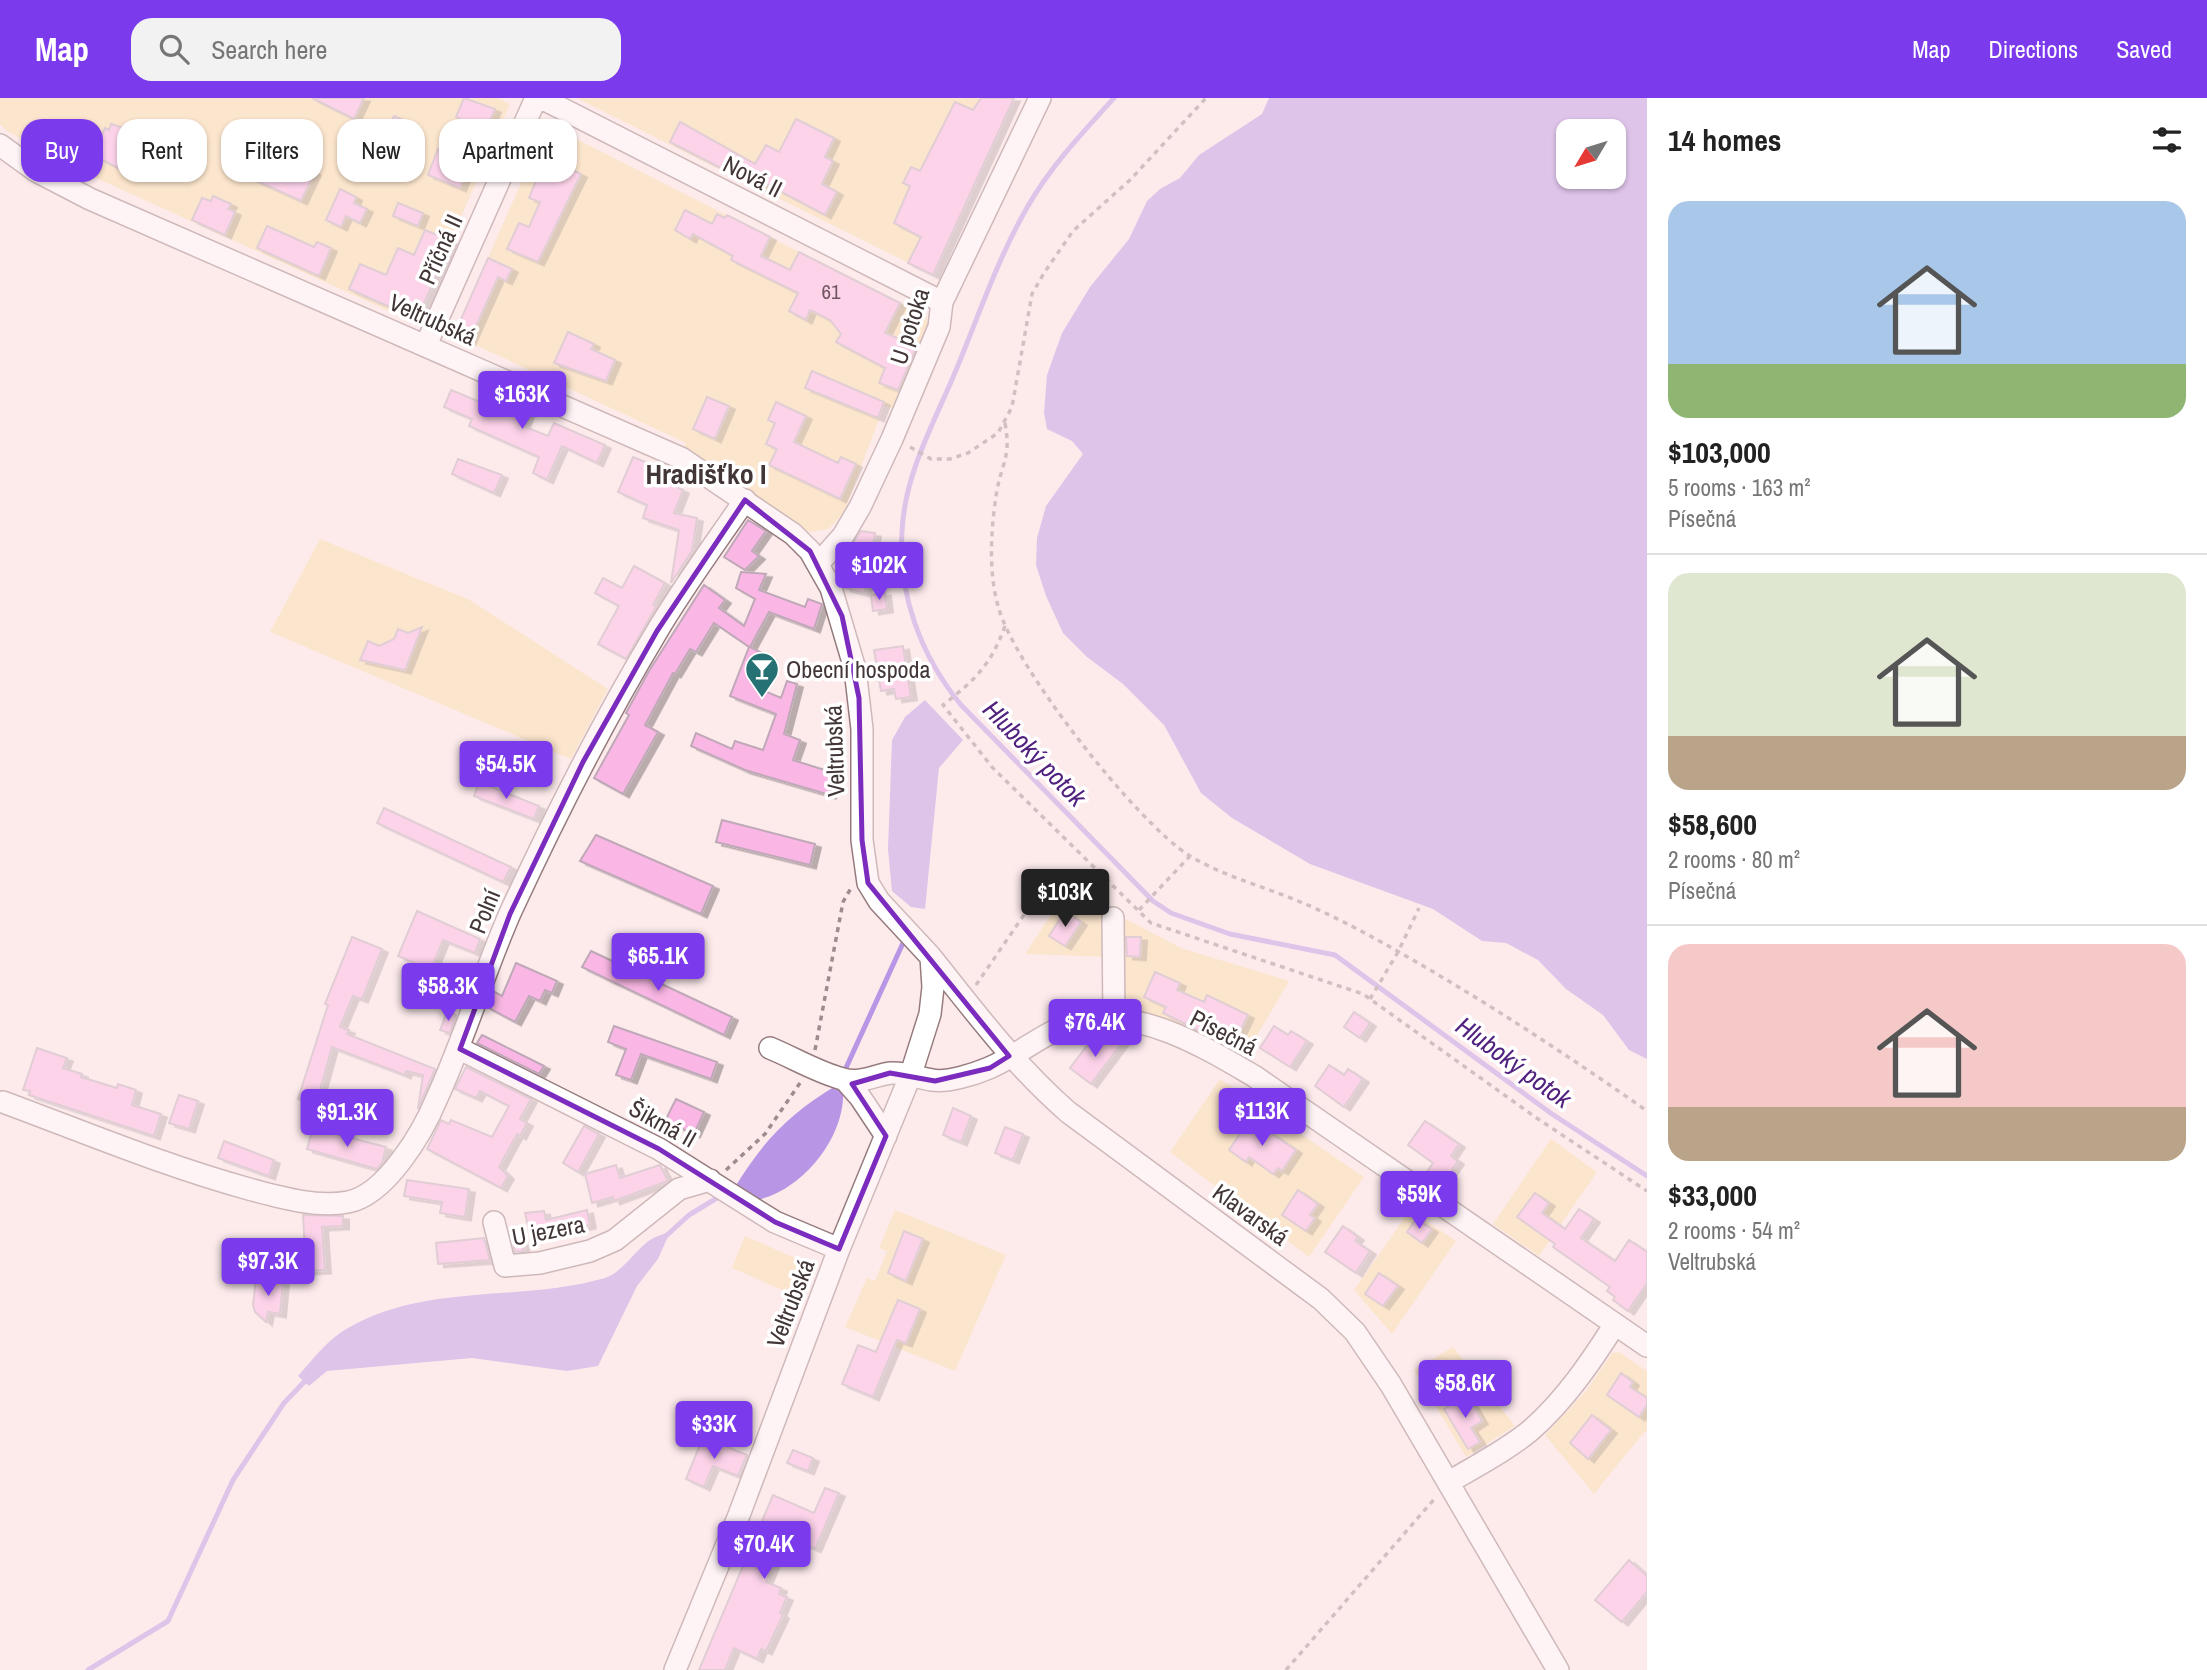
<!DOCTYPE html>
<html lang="en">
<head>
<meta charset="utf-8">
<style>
  body { margin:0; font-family:"Archivo Narrow",sans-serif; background:#f2f2f2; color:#222; height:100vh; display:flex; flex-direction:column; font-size:26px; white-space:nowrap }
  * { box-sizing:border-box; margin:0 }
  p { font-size:23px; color:#767676 }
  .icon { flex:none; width:38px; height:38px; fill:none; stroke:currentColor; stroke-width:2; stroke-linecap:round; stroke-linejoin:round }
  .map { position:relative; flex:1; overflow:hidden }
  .sheet { display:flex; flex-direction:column; background:#fff; width:560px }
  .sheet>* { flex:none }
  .banner { position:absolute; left:21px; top:21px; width:665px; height:63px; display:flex; gap:14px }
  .needle { width:46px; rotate:232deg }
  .tools { position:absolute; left:1556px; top:21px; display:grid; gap:14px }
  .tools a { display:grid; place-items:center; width:70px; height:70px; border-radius:14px; background:#fff; box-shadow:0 2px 5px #0004; font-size:35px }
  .price { position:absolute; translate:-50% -60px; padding:0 16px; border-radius:7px; background:#7c3aed; color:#fff; font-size:23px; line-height:46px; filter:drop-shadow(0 2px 4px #0008) }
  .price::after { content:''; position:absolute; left:50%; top:42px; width:21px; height:16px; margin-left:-10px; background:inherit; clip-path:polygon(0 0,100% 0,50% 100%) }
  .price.current { background:#222; color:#fff }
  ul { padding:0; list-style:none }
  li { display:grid; align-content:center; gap:14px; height:371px; padding:0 21px }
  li+li { border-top:2px solid #e0e0e0 }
  li span { display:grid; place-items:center; height:217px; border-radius:21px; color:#555 }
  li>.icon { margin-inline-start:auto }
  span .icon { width:126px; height:126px; fill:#fffc; stroke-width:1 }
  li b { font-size:30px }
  h2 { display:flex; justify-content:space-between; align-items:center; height:84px; padding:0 21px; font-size:30px }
  .chip { padding:0 24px; border-radius:21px; background:#fff; box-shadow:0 2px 5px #0004; font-size:24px; line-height:63px }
  .chip.current { background:#7c3aed; color:#fff }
  header { display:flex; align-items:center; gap:42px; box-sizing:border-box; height:98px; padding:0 35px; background:#7c3aed; color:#fff }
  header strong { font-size:33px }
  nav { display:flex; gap:38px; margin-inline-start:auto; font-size:24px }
  .search { width:490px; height:63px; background:#f2f2f2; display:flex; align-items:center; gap:18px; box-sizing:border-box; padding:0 24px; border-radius:21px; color:#767676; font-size:26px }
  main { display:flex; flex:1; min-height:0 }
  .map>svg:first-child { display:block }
</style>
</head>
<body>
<header>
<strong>Map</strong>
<div class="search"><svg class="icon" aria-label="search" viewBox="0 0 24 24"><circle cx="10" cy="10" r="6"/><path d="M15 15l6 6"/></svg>Search here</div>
<nav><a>Map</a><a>Directions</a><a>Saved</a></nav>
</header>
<main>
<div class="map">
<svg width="1647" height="1572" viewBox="0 0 1647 1572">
  <defs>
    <filter id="shadow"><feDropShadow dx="6" dy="3.5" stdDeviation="0" flood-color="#0004"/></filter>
  </defs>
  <rect width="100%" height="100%" fill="#fdebec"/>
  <path fill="#fbdea6" d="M0,0h498l12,6 -95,219 -341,-155 -67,-37 -7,-7z
    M576,0h438l-81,177z
    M547,26l380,193v15l-32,77 -11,-3 -40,106 -15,17 -18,3 -9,-3 -119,-79 3,-7 -232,-108z
    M320,441l148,60 140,90 -37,70 -301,-127z
    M1080,773l27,24 2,62 -84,-3z
    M1124,820l57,30 108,33 -44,75c-40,-20 -79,-42 -123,-48z
    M1220,981l144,98 -55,80 -139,-105z
    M1551,1041l46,33 -58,84 -46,-32z
    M895,1112l111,45 -51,116 -110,-44 22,-49 8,3 12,-30 -8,-3z
    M1410,1112l46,31 -64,93 -38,-44z
    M745,1138l64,28 -13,32 -64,-28z
    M1453,1249l62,79 -49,31 -52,-87z
    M1619,1254l28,19v61l-2,-1 -51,63 -49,-59 41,-44 26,-38z"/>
  <path fill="#b895e5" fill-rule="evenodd" d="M1269,0h378v961l-18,-9 -26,-35 -37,-26 -28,-29 -32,-17 -24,-2 -49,-32 -123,-45 -78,-46 -31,-25 -37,-68 -41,-41 -36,-27 -24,-24 -17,-37 -10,-31 1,-27 9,-32 37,-52 -11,-13 -25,-12 -3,-16 3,-38 15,-42 28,-46 39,-48 18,-38 13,-12 20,-11 19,-23 63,-41zM1568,33h46v46h-46z
    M925,602l38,40 -24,28 -14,141 -14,-2 -19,-16 -4,-42 4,-109 13,-23z
    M837,987l6,5c3,47 -41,101 -86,110l-22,-13c28,-46 55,-74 102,-102z
    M670,1134l-12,27 -21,27 -39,80 -31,5 -95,-13 -145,13 -18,15 -11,-10c15,-17 30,-37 50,-48 77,-45 174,-26 257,-50 18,-6 30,-28 45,-38 6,-4 14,-6 20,-8z"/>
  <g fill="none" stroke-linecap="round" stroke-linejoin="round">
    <path stroke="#b895e5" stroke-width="5" d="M1114,0c-31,34 -63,68 -86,108 -32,55 -52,118 -77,176 -21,48 -47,97 -49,150 -4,63 19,124 59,173l192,196 18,12 59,21 105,21 217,159 95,62
      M845,972l58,-127
      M666,1138l23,-21 28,-17
      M88,1572l80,-49 65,-141 51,-77 23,-24"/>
  </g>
  <path fill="#fab7e5" stroke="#bfa8b7" stroke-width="2" filter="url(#shadow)" d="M312,0h52l-10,21z
    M464,0l31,11 -10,23 -29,-15z
    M981,0h33l-81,177 -25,-12 13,-26 -27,-14 16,-37 -7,-3 8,-16 9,4 35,-69 18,8z
    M394,18l14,6 -6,14 -14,-7z
    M796,21l38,19 -9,19 8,4 -11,23 15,8 -12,23 -62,-33 -3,6 -90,-46 10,-20 75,42 11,-19 13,7z
    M111,26l26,8 -7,15 11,5 -7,16 -10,-5 -2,7 -25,-13 2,-6 -3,-1 9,-22 4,2z
    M246,50l23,10 -4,8 28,13 7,-15 15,8 -14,29 -66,-30z
    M438,51l32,15 -10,24 -32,-13z
    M543,66l13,6 3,-6 22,10 -43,88 -31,-13 12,-26 10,4 11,-25 -11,-4z
    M340,91l16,8 -2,6 13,6 -7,14 -14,-7 -5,11 -15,-7z
    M213,98l18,8 -3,5 7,3 -10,23 -33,-15 10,-22 9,3z
    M398,105l25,10 -5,13 -25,-10z
    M685,112l27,14 5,-10 8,4 2,-3 43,22 -9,19 29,14 9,-18 101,51 -15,30 32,13 -19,44 -19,-7 6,-15 -49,-26 5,-8 -11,-14 -20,-10 -4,10 -17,-9 9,-18 -67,-33 2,-4 -40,-22 -3,5 -15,-9z
    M267,128l47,21 3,-5 14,6 -12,28 -62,-28z
    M425,132l27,11 -35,78 -68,-30 11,-25 26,11 12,-27 16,7z
    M488,160l24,11 -6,12 -8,-4 -29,65 -15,-7z
    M568,234l26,12 -3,5 24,11 -9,21 -52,-18z
    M812,273l72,31 -6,16 -73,-30z
    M451,292l29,12 4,-10 45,20 -6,14 25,10 6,-13 51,22 -8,18 -35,-17 -15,34 -14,-7 6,-16 -70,-31 3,-7 -28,-12z
    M707,299l22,9 -14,33 -22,-10z
    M776,304l30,14 -12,26 44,21 3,-6 15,7 -16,35 -71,-34 8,-16 -11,-5 9,-21 -7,-3z
    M633,359l15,6 -4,9 39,18 -9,23 23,5 -5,33 -21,32 8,-53 -36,-12 4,-13 -29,-13z
    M458,361l44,16 -8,18 -42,-19z
    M748,422l18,11 -14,20 7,5 -14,14 -21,-13z
    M861,433l14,2 -10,60 -20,-5 6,-42z
    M634,468l31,17 -12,22 3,2 -30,52 -28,-15 21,-38 -24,-13 8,-15 19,10z
    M741,474l25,2 -7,16 46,17 3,-8 14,5 -8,25 -45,-17 -19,35 20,10 -15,30 26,11 6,-17 10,3 -13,50 16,6 -7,20 44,14 -7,21 -85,-25 -54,-24 5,-13 36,16 3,-8 28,9 13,-36 -46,-18 19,-49 -35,-24 -18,29 -6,-3 -15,25 -2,-1 -28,52 13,7 -35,62 -29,-16 35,-63 -3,-2 23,-42 55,-86 21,15 -6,8 25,18 11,-27 -19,-11z
    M885,494l2,17 -14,2 -2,-16z
    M422,529l-17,43 -45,-10 8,-19 11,5 15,-7 4,-10 10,4z
    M903,548l8,51 -15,2 -2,-10 -13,2 -7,-41z
    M479,684l60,24 -5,13 -60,-23z
    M384,710l127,59 -8,15 -126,-59z
    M722,722l93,24 -5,21 -94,-23z
    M596,737l117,51 -12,28 -121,-53z
    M417,813l63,28 -5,14 -32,-13 -12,30 -33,-14z
    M1065,813l16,11 -16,24 -16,-10z
    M352,839l30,12 -20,50 -9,-3 -13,31 9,3 -2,4 88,35 -17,40 5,-34 -17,-4 -1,4 -73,-28 -16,57 -18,-5 30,-94 -3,-1z
    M1126,839h15l-1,20 -13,-1z
    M591,853l141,66 -8,18 -142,-68z
    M516,865l41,18 -5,12 -7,-3 -5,11 -11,-5 -14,26 -28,-15 6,-16 9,5z
    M1155,874l25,11 -3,7 27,12 3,-7 41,20 -9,19 -25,-12 -6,13 -45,-22 3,-6 -22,-10z
    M447,914l9,3 -6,18 -10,-3z
    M1354,914l16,11 -10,15 -16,-11z
    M614,928l103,36 -6,17 -70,-25 -10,26 -15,-5 10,-26 -18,-7z
    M1274,928l14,9 3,-4 16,10 -17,26 -30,-19z
    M482,937l62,31 -5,8 -62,-31z
    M1124,942l-33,44 -21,-16 19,-25z
    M37,950l30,10 -4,10 19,6 -1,3 36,11 1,-4 18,6 -4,15 29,9 -7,22 -125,-41 1,-4 -7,-1z
    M1329,967l15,10 4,-6 15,10 -19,28 -29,-21z
    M466,969l65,32 -11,20 7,4 -7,13 -3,-2 -18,33 9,9 -7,12 -74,-39 14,-29 8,4 2,-4 41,17 17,-31 -29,-15 -4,7 -21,-9z
    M179,997l19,6 -9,28 -20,-6z
    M676,1001l28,13 -10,22 -29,-13z
    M953,1010l18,8 -10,26 -18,-7z
    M1250,1021l46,31 -14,21 -4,-3 -5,6 -24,-17 -3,5 -17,-12z
    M1425,1023l34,23 -8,12 7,5 -18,27 -16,-12 9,-13 -25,-18z
    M584,1028l15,8 -21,38 -15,-9z
    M1005,1029l18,7 -10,26 -18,-7z
    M313,1030l73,19 -4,16 -5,6 -70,-20z
    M224,1043l50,19 -5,16 -51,-18z
    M616,1067l4,13 40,-13 8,16 -54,20 -1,-4 -21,6 -7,-29z
    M407,1082l62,9 -4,28 -25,-4 2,-11 -38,-6z
    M1298,1092l20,14 -8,11 5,3 -9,13 -24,-16z
    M1535,1095l14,10 -7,10 23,16 14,-20 15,10 -13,19 34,23 14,-21 18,12v31l-19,28 -15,-11 2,-3 -8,-6 3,-4 -57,-40 2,-3 -38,-27z
    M587,1112l3,15 -48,11 1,-8 -15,-2 -3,-13 19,-2 2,9z
    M303,1117l40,1v10l-21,1 3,43 -19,1z
    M1416,1121l16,10 -10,14 -15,-11z
    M1343,1128l15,11 -3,4 15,10 -14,22 -31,-21z
    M904,1133l19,8 -17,42 -18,-8z
    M520,1136l4,17 -9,1 -4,-17z
    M484,1140l6,22 -52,4 -2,-21z
    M1379,1175l19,13 -15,20 -18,-12z
    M256,1181l27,3 -3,32 -12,-2 -2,10 -11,-10 -2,-7z
    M898,1202l22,9 -14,34 -9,-3 -24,57 -31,-13 16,-39 18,7z
    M1621,1275l12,9 -3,5 17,11v7l-8,12 -32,-22z
    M1467,1297l15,26 -11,7 9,14 -12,7 -24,-40z
    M1592,1317l19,15 -23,29 -18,-16z
    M703,1339l44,18 -9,21 -25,-10 -9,21 -18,-8z
    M793,1352l20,8 -5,13 -21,-8z
    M825,1390l14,5 -24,56 -30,-14 -19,47 15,6 -2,6 8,3 -7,16 3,2 -17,36 -5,-2 -4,10 -23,-11 -9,22h-26l74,-175 41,18z
    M1629,1462l18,16v16l-25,30 -27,-22z"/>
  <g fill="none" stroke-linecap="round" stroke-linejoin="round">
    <g stroke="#967b7d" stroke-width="24">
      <path id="minor" d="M541,0l401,204
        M0,47l36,26 54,28 591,259 112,76 17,17 21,37 24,81 7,60v111l6,43 11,18 52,56 2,30 -3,27 -19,60 -72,175 -100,266 -64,155
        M426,247l110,-247
        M818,466l25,-28 17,-29 32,-68 47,-112 3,-25 98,-204
        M1113,820l1,101
        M931,859c44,55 84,109 137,155l253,187 34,33 36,53 167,285
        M770,950c24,10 49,25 73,31 17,5 32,-4 48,-6 15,-1 27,5 41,7 15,3 43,-6 57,-12 33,-14 59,-41 95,-47 59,-12 122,27 170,55l393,270
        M460,951l199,100 116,73 64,27
        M845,982l15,17 26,39
        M3,1004c81,30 162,64 246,87 30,8 67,19 99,13 38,-7 75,-70 89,-104 28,-61 47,-126 74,-187 44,-95 91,-188 145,-278 27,-46 59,-89 89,-133
        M494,1124l11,44 35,-3 50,-12 25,-11 64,-51 31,-9
        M1449,1384c27,-16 58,-32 82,-52 34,-30 60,-68 84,-106"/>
    </g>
    <path stroke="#9b8c8d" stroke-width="3.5" stroke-dasharray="5 5" stroke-linecap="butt" d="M1005,325c6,33 -2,37 -8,67 -6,36 -9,81 1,116 16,61 139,217 192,250 33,20 72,30 108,45 25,10 52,24 76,37 94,52 185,111 273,173
      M910,349l21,12h19l18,-6 30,-20 14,-26 20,-113 12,-21 29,-42 57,-51 76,-82
      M1005,528c-14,39 -30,54 -62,79l49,62 159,156 212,71 175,125 109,72
      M1139,812l51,-54
      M976,887l52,-76
      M1370,901l28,-47 21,-44
      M815,952l28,-148 8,-14
      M726,1072l39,-36 35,-51
      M1286,1572l150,-173"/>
    <use href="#minor" stroke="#fff" stroke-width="21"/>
  </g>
  <path d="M0 0H1647V1572H0ZM745,402l65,51 32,65 17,82 3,142 6,43 141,173 -19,12 -55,13 -45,-8 -38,11 34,52 -47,113 -64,-27 -116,-73 -199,-100 50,-135 73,-152 74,-131z" fill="#fdebec" fill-opacity=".55" fill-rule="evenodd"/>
  <path fill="none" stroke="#7b2cbf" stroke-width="5" stroke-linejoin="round" d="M745,402l65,51 32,65 17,82 3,142 6,43 141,173 -19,12 -55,13 -45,-8 -38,11 34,52 -47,113 -64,-27 -116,-73 -199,-100 50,-135 73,-152 74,-131z"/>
  <defs>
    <g id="bar-pin" transform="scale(1.75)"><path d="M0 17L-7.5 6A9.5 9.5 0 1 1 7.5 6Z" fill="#267174" stroke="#fff"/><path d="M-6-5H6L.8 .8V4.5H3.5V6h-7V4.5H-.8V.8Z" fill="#fff"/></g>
  </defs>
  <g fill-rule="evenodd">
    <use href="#bar-pin" x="762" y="571"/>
  </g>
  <g text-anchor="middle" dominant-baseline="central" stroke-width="7" stroke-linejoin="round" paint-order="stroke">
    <g font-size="21" fill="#705662">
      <text x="831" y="193">61</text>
    </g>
    <g font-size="24" fill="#423637" stroke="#fff">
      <text transform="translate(753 78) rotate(27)">Nová II</text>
      <text transform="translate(440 151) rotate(-66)">Příčná II</text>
      <text transform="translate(433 221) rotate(24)">Veltrubská</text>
      <text transform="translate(909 228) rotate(-72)">U potoka</text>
      <text transform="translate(834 653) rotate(-92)">Veltrubská</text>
      <text transform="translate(484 813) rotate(-68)">Polní</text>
      <text transform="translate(1224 934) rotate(27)">Písečná</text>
      <text transform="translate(663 1025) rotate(29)">Šikmá II</text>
      <text transform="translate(1251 1116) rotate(36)">Klavarská</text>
      <text transform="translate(548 1132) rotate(-11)">U jezera</text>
      <text transform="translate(790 1205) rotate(-69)">Veltrubská</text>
    </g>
    <g font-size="24" fill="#423637" stroke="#fff" text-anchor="start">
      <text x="786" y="571">Obecní hospoda</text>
    </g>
    <g font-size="26" font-style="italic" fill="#51217e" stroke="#fff">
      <text transform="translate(1035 655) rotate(46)">Hluboký potok</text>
      <text transform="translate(1514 964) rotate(36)">Hluboký potok</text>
    </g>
    <g font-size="28" font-weight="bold" fill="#423637" stroke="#fff">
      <text x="706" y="376">Hradišťko I</text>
    </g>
  </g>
</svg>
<div class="tools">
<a><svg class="needle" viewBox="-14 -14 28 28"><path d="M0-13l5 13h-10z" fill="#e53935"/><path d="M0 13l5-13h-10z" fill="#767676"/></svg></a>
</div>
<b class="price" style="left:522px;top:333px">$163K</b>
<b class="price" style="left:879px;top:504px">$102K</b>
<b class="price" style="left:506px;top:703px">$54.5K</b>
<b class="price current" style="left:1065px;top:831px">$103K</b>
<b class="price" style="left:658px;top:895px">$65.1K</b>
<b class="price" style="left:448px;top:925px">$58.3K</b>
<b class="price" style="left:1095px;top:961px">$76.4K</b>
<b class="price" style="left:1262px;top:1050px">$113K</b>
<b class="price" style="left:347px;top:1051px">$91.3K</b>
<b class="price" style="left:1419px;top:1133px">$59K</b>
<b class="price" style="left:268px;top:1200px">$97.3K</b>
<b class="price" style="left:1465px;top:1322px">$58.6K</b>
<b class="price" style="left:714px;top:1363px">$33K</b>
<b class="price" style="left:764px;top:1483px">$70.4K</b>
<div class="banner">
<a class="chip current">Buy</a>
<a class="chip">Rent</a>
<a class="chip">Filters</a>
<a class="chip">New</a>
<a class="chip">Apartment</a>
</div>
</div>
<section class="sheet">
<h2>14 homes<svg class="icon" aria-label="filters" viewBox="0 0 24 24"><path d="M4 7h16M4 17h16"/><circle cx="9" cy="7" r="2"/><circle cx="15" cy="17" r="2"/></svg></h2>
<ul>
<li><span style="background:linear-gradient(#a9c7e8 75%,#8fb573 0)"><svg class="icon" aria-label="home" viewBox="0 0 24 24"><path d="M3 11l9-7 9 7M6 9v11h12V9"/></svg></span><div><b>$103,000</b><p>5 rooms · 163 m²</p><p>Písečná</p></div></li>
<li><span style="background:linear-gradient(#dfe7d0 75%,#b9a48a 0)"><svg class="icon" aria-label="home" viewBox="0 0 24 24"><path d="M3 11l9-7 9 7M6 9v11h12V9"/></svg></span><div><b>$58,600</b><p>2 rooms · 80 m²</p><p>Písečná</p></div></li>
<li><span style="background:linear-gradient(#f6c9c9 75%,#b9a48a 0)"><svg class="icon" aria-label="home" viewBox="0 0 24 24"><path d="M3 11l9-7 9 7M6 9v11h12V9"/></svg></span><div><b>$33,000</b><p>2 rooms · 54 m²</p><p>Veltrubská</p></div></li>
</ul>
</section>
</main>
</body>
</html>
